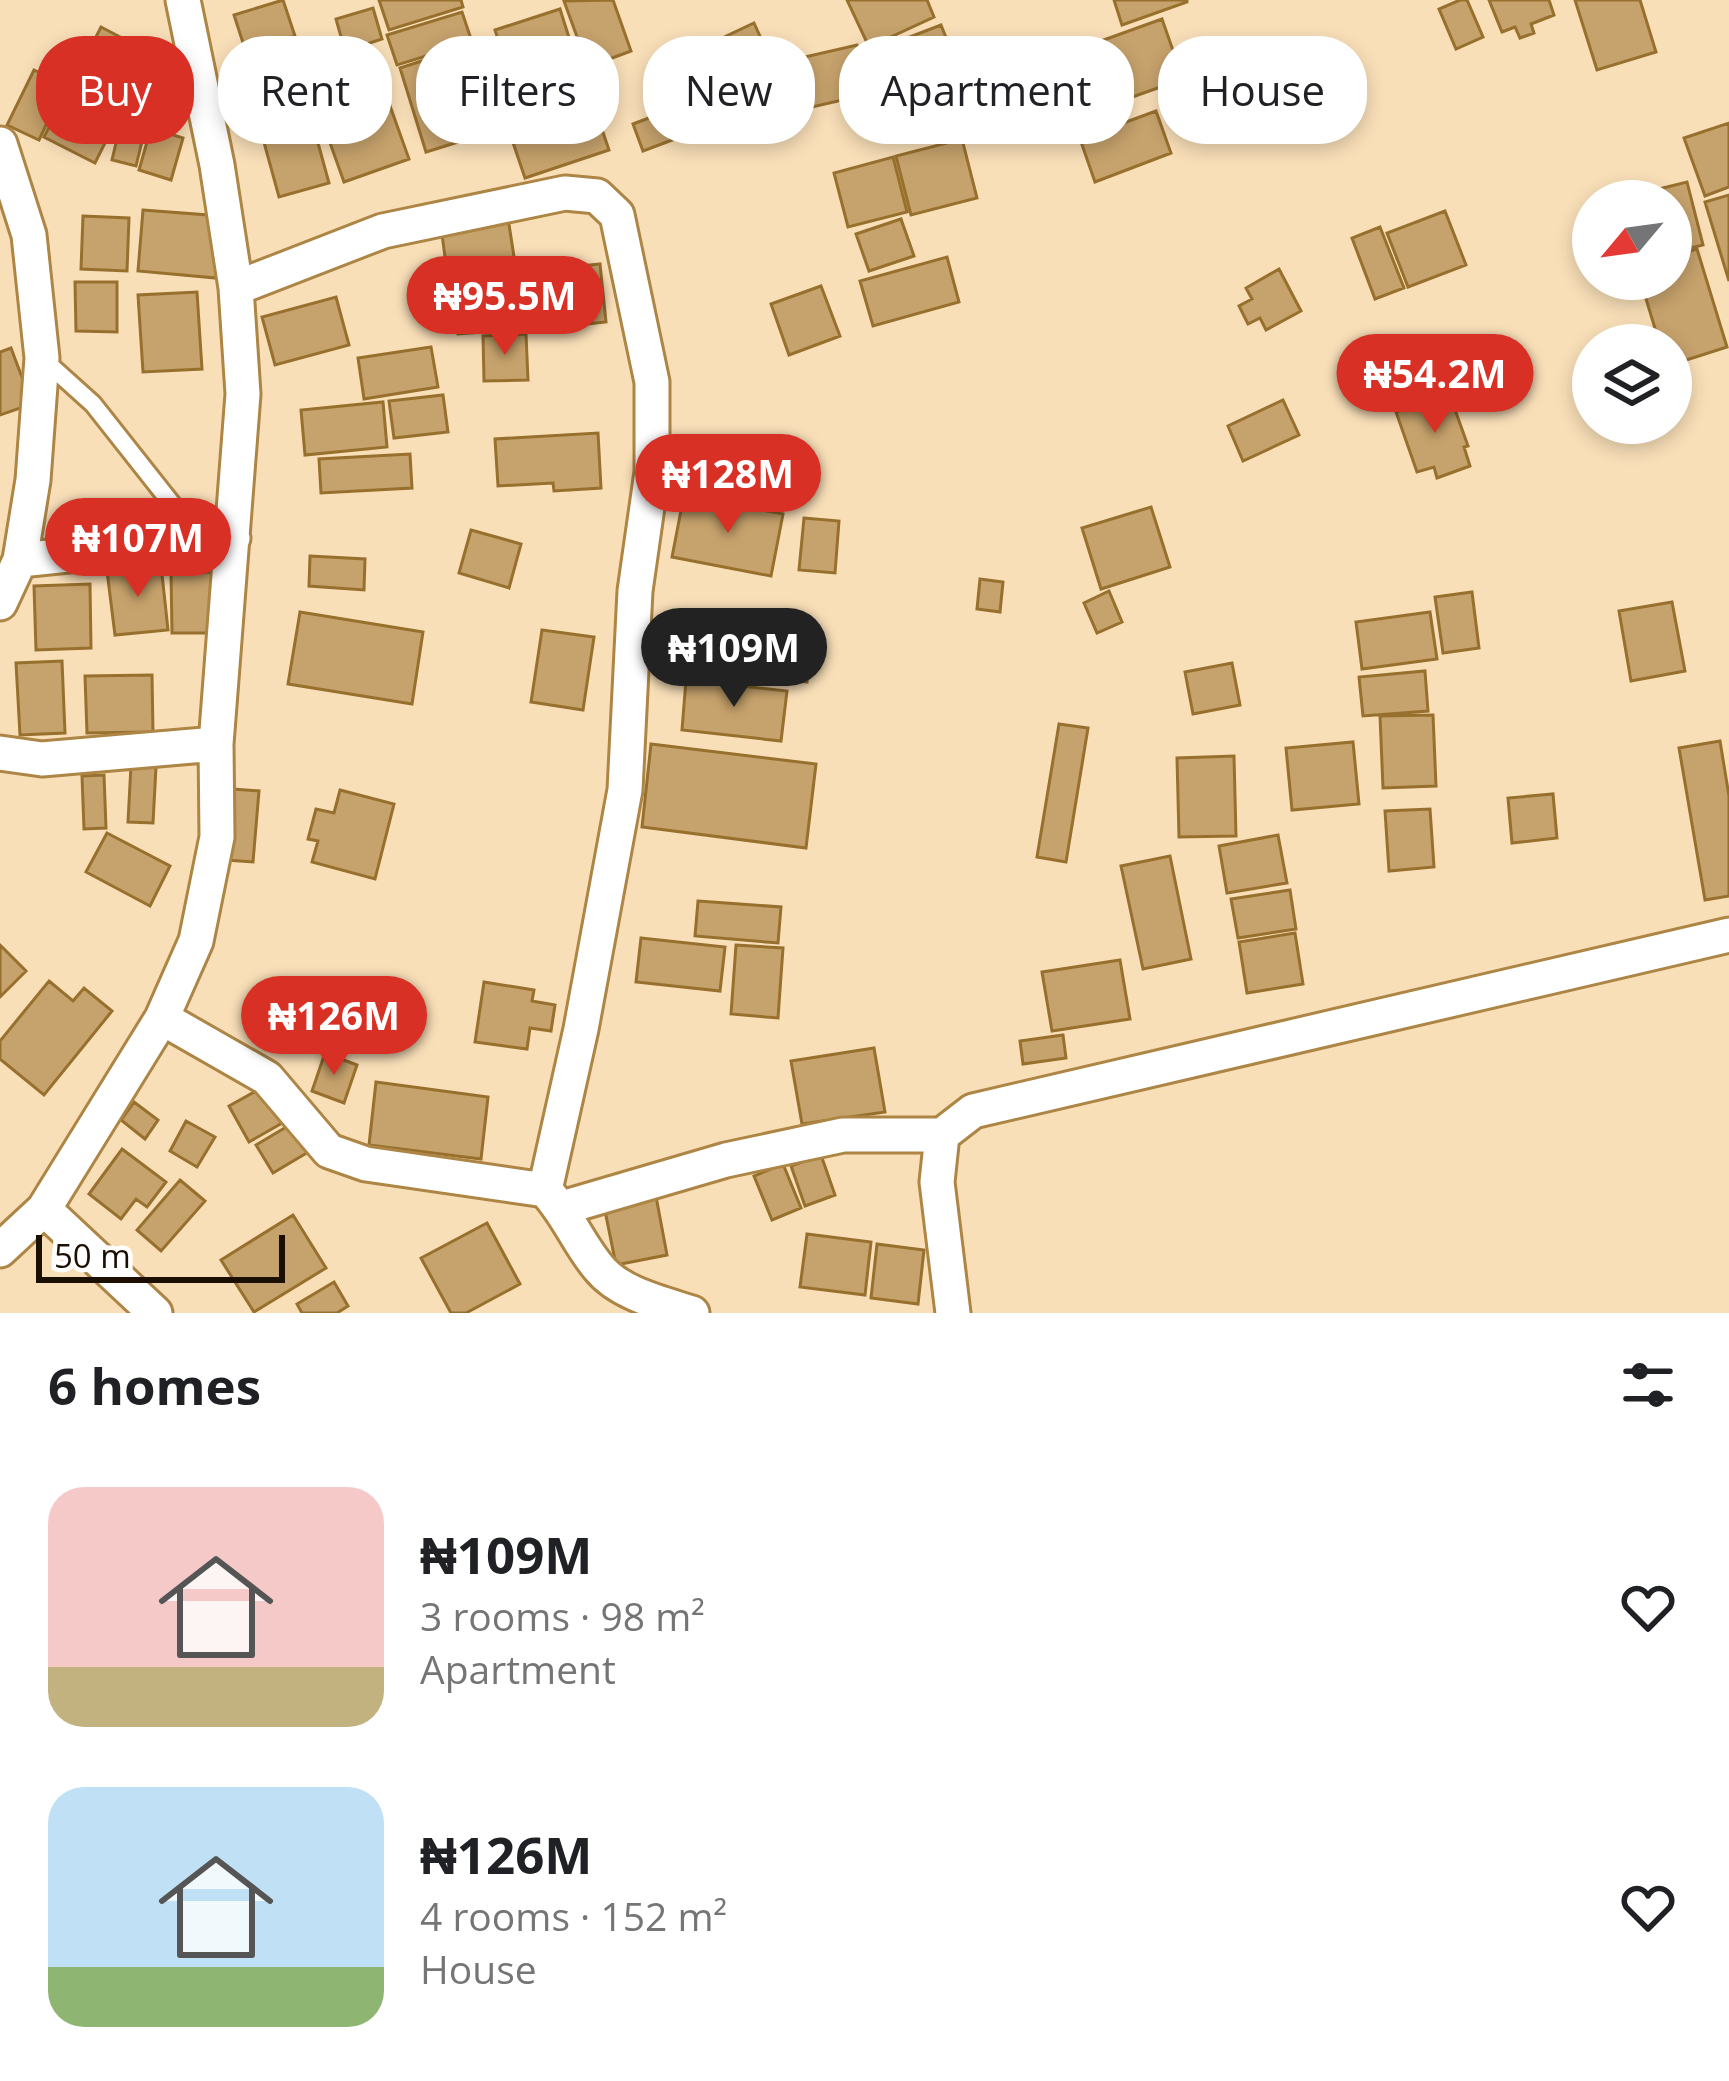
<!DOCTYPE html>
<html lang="en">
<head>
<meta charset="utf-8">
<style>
  body { margin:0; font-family:"Open Sans",sans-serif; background:#f2f2f2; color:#202124; height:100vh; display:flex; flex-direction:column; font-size:45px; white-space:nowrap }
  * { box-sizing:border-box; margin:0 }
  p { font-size:39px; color:#757577 }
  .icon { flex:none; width:66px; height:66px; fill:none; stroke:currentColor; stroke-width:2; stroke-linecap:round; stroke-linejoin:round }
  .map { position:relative; height:1313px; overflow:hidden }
  .sheet { display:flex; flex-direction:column; background:#fff; flex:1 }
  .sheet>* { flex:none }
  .top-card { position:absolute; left:36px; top:36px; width:1659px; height:108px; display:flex; gap:24px }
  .needle { width:78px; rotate:241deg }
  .fabs { position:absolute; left:1572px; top:180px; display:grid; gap:24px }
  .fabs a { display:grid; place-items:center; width:120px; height:120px; border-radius:50%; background:#fff; box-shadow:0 6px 18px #0003; font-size:60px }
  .scale { position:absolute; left:36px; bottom:30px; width:249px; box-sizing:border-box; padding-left:12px; border:6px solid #1b0f00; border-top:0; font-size:33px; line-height:42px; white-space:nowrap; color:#1b0f00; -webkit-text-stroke:9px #fff; paint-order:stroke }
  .price { position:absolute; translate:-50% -102px; padding:0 27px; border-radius:42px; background:#d93025; color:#fff; font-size:39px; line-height:78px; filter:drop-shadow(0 3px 6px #0008) }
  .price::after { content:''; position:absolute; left:50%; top:72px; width:36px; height:27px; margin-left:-18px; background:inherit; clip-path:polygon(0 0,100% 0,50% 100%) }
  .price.on { background:#222; color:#fff }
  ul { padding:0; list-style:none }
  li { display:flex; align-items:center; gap:36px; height:300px; padding:0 48px }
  li span { display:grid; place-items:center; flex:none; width:336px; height:240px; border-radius:36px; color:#555 }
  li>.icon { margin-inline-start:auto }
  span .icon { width:144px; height:144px; fill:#fffc; stroke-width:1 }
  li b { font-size:51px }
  h2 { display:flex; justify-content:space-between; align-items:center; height:144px; padding:0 48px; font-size:51px }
  .tag { padding:0 42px; border-radius:48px; background:#fff; box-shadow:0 6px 18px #0003; font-size:42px; line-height:108px }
  .tag.on { background:#d93025; color:#fff }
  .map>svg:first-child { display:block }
</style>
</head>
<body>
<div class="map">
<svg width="1729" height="1313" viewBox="0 0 1729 1313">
  <rect width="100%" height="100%" fill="#f9dfb8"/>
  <path fill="#c6a26c" stroke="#98702e" stroke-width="3" d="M283,0l12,36 -49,16 -12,-37z
    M379,0h82l2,7 -74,23z
    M613,0l18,51 -43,16 -24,-66z
    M847,0h80l7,17 -65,30z
    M1114,0h73v2l-65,23z
    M1460,0h7l16,37 -27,12 -17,-40z
    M1489,0h60l5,15 -23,9 3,9 -14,5 -5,-11 -13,5z
    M1575,0h65l16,52 -59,18z
    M373,8l9,31 -37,12 -9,-32z
    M560,9l23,73 -65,21 -23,-73z
    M462,12l10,30 -75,23 -10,-30z
    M1162,19l21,60 -76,27 -4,-13 -18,6 -12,-48z
    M754,23l15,33 -54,26 -16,-33z
    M941,25l14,35 -67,27 -15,-36z
    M101,27l80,42 -27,51 -79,-42z
    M471,45l26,85 -71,22 -26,-84z
    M857,45l12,49 -83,19 -12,-49z
    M34,70l31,15 -26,55 -32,-15z
    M587,85l22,65 -84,28 -22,-65z
    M69,87l51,26 -25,50 -51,-26z
    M304,92l25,91 -50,14 -25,-91z
    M389,103l20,56 -65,23 -20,-56z
    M686,104l10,27 -53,20 -10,-27z
    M1156,111l15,42 -76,29 -15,-43z
    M122,118l24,7 -10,41 -24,-6z
    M1729,123v64l-24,9 -21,-58z
    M151,128l32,10 -12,42 -32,-10z
    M962,139l15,59 -66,17 -15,-59z
    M893,157l14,55 -59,15 -14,-54z
    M1687,182l16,63 -32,8v-52h-61z
    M1729,195v86l-24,-79z
    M143,210l78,6 -5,62 -78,-7z
    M1445,211l21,54 -58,22 -21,-54z
    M83,216l46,2 -2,53 -46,-2z
    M508,218l7,45 -68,9 -6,-45z
    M901,219l13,37 -45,15 -13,-37z
    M1380,227l24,61 -29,11 -23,-61z
    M1697,249l30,98 -56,18v-20h-11l-20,-66h31v-22z
    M947,257l12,45 -86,24 -13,-45z
    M600,264l6,58 -66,7 -6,-58z
    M1279,269l22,42 -35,19 -6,-12 -12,6 -9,-18 13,-7 -6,-11z
    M518,271l5,58 -65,5 -5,-58z
    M75,282h42v50l-41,-1z
    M821,286l19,50 -51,19 -18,-51z
    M197,292l5,77 -59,3 -5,-77z
    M336,297l13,48 -74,20 -13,-48z
    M526,334l2,46 -44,1 -1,-45z
    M431,347l7,40 -74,12 -6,-41z
    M11,348l21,56 -32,11v-63z
    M1449,393l19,53 -4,1 6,19 -33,12 -3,-11 -17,5 -21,-60z
    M443,395l5,37 -54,6 -5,-37z
    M1283,400l16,35 -56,26 -15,-35z
    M383,402l4,45 -82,8 -4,-45z
    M598,433l3,55 -47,3 -1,-8 -55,3 -3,-47z
    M410,454l2,34 -91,5 -2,-34z
    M684,495l99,19 -12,62 -99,-19z
    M1151,507l19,60 -69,22 -19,-61z
    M804,518l35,3 -4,52 -36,-3z
    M471,530l50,14 -12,44 -50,-15z
    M310,556l55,3 -1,31 -55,-4z
    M161,565l7,65 -53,5 -8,-64z
    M217,572l1,61h-46l-1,-60z
    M980,579l23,3 -3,30 -23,-3z
    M90,584l1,64 -55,2 -2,-64z
    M1109,591l13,31 -25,11 -13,-30z
    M1472,592l7,56 -36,5 -8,-56z
    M1672,602l13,69 -54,10 -12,-70z
    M300,612l123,20 -11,72 -124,-20z
    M1430,612l7,47 -75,10 -6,-47z
    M542,630l52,7 -11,73 -52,-8z
    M729,632l82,11 -4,39 -84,-11z
    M62,661l3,72 -45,2 -4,-72z
    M1232,663l8,42 -47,9 -8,-42z
    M1425,671l3,40 -65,5 -4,-39z
    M152,675l1,57 -66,1 -2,-57z
    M686,680l101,11 -6,50 -99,-11z
    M1433,715l3,71 -53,2 -3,-72z
    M1059,724l29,4 -22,134 -29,-5z
    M1720,741l9,55v100l-24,4 -26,-152z
    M1353,742l6,62 -67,6 -6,-62z
    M651,744l165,20 -10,84 -164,-21z
    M1234,756l2,80 -57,1 -2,-79z
    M131,765l25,2 -3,56 -25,-1z
    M104,775l2,53 -22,1 -2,-53z
    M233,789l26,2 -6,71 -27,-2z
    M340,790l54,14 -19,75 -63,-17 6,-21 -10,-2 8,-30 18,4z
    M1553,794l4,44 -45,5 -4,-45z
    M1430,809l4,58 -45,4 -4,-60z
    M107,833l63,33 -20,40 -64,-34z
    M1278,835l9,48 -60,10 -8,-47z
    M1170,856l21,103 -48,10 -22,-103z
    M1290,890l6,39 -58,9 -7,-39z
    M698,901l83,6 -3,36 -83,-7z
    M1295,933l8,51 -56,9 -8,-51z
    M641,938l84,9 -5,44 -84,-9z
    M0,945l26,26 -26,26z
    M736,945l47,3 -5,70 -47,-4z
    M1120,960l10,59 -78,12 -10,-59z
    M49,981l24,20 11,-13 28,23 -68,84 -44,-36v-18z
    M484,982l50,8 -2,11 23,4 -4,26 -21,-3 -3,21 -52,-7z
    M1063,1035l3,23 -43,6 -3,-23z
    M874,1048l11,64 -83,12 -11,-63z
    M325,1053l32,12 -13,38 -32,-12z
    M376,1082l112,15 -7,62 -112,-14z
    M263,1087l21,35 -35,20 -20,-36z
    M134,1102l24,18 -13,19 -24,-19z
    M186,1121l29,16 -18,30 -27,-16z
    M293,1123l17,28 -37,22 -17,-28z
    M122,1149l44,33 -19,25 -11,-8 -15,20 -32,-25z
    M821,1155l14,40 -30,11 -14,-40z
    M783,1164l18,44 -29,12 -18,-44z
    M180,1180l25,21 -44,50 -24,-21z
    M655,1191l12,64 -51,10 -13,-64z
    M293,1215l33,53 -72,44 -33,-52z
    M487,1223l33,61 -54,29h-15l-30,-55z
    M807,1234l64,8 -6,53 -65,-8z
    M877,1244l47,6 -6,54 -47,-6z
    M334,1282l14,24 -11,7h-35l-5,-9z"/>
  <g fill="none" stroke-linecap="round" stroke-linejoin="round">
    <g stroke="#ad8544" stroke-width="22">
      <path id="service" d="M43,359l50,45 109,138"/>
    </g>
    <g stroke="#ad8544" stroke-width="39">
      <path id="minor" d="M0,144l29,91 13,123 -9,122 -13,80 -20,43
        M236,288l147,-57 182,-38 32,3 20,19 35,167v90l-17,119 -10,199 -44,239 -36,161
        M20,560l213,-22
        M0,753l42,6 174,-15
        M162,1018l105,60 62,73 37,13 179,26c22,23 33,53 54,78 21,26 62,35 93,45
        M562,1208l164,-48 117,-25h99
        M44,1209l111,104
        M0,1250l44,-41 118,-191 34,-77 21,-104 -1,-93 27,-350 -7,-106 -19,-123 -34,-165
        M953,1313l-16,-131 5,-47 31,-24 756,-176"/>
    </g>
    <use href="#service" stroke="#fff" stroke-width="16"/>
    <use href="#minor" stroke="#fff" stroke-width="33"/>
  </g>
</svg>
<div class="fabs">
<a><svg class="needle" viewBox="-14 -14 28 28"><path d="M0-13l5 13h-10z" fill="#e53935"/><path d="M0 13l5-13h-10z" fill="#757577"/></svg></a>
<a><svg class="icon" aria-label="layers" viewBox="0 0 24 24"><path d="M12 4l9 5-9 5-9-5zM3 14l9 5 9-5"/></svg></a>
</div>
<div class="scale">50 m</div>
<b class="price" style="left:505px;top:358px">₦95.5M</b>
<b class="price" style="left:1435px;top:436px">₦54.2M</b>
<b class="price" style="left:728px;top:536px">₦128M</b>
<b class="price" style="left:138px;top:600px">₦107M</b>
<b class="price on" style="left:734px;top:710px">₦109M</b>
<b class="price" style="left:334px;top:1078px">₦126M</b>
<div class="top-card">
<a class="tag on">Buy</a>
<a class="tag">Rent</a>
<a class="tag">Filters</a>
<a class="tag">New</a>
<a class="tag">Apartment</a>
<a class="tag">House</a>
</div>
</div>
<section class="sheet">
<h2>6 homes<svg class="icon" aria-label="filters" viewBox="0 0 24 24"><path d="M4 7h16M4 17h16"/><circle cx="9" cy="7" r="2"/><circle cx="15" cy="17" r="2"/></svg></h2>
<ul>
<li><span style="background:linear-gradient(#f6c9c9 75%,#c2b280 0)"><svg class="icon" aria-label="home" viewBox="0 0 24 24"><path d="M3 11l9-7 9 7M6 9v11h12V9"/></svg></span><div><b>₦109M</b><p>3 rooms · 98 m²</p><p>Apartment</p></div><svg class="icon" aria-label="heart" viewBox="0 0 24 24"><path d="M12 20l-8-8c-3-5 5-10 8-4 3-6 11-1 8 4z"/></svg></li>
<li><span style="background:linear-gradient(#bfe0f5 75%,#8fb573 0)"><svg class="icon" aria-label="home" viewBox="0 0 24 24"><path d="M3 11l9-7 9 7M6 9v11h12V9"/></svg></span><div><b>₦126M</b><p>4 rooms · 152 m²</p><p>House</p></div><svg class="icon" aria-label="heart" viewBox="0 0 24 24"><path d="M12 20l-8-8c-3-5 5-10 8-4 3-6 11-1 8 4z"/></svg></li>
</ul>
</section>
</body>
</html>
